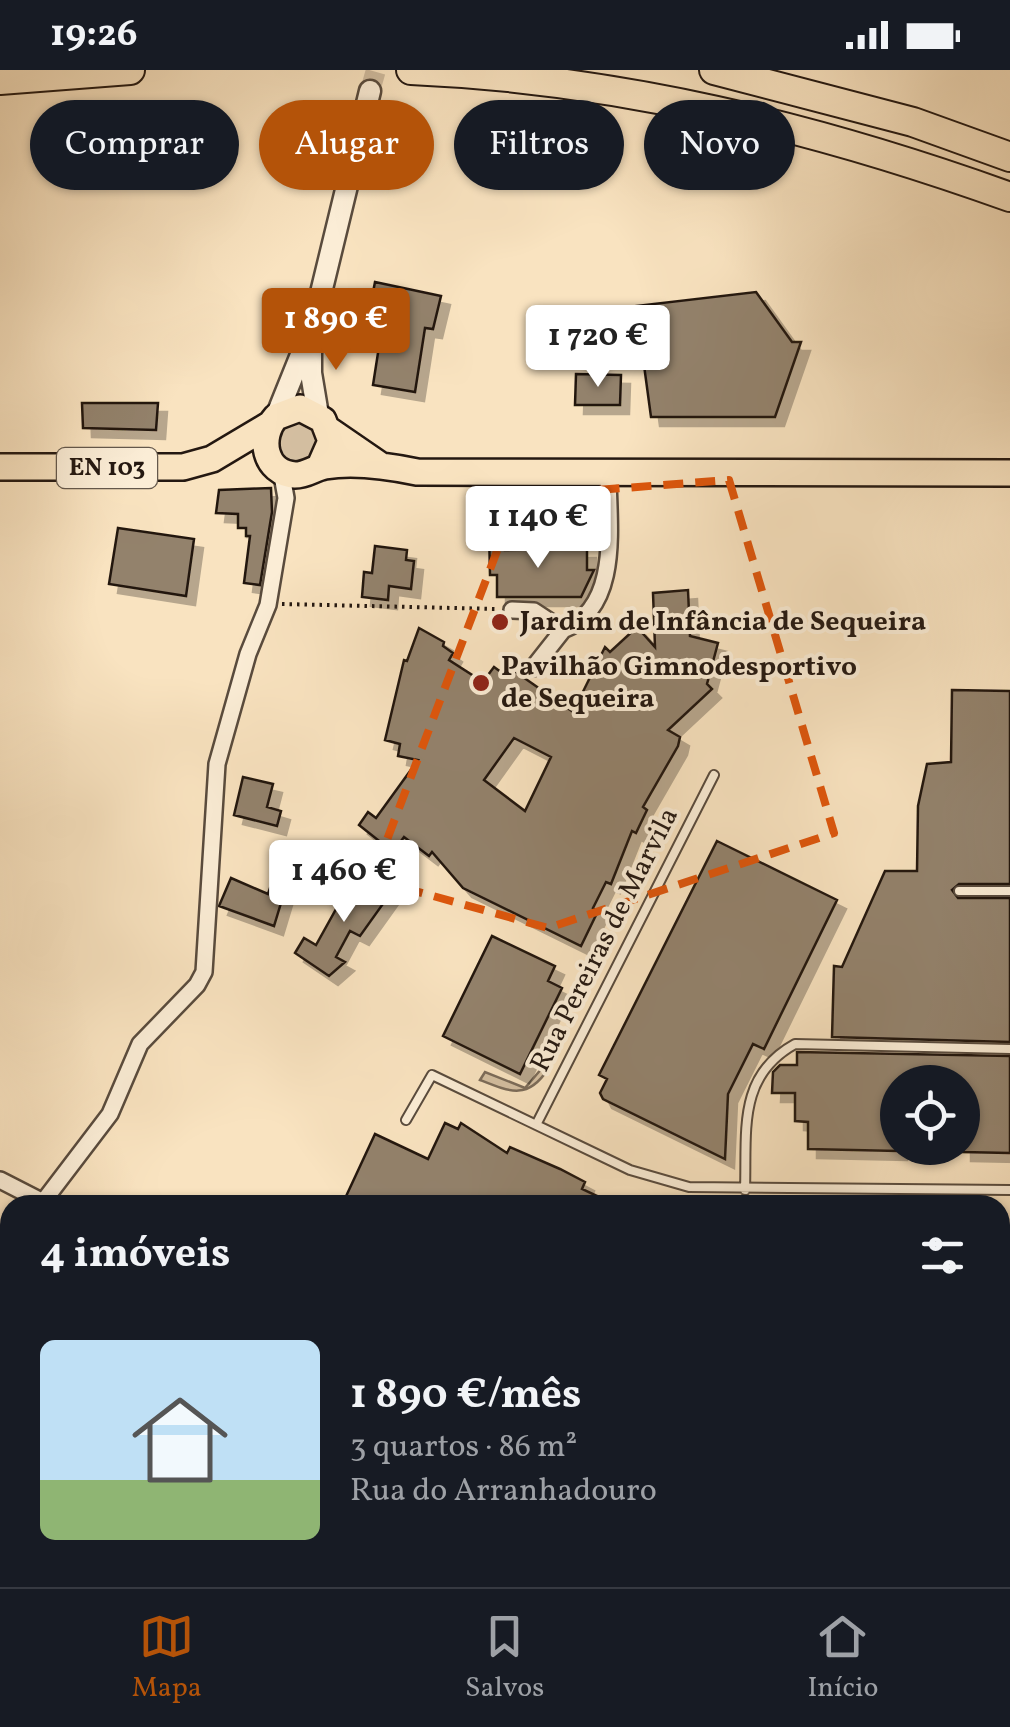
<!DOCTYPE html>
<html lang="pt">
<head>
<meta charset="utf-8">
<style>
  body { margin:0; font-family:Vollkorn,serif; background:#20242c; color:#f1f3f6; height:100vh; display:flex; flex-direction:column; font-size:38px; white-space:nowrap }
  * { box-sizing:border-box; margin:0 }
  p { font-size:32px; color:#9ea1a6 }
  .icon { flex:none; width:55px; height:55px; fill:none; stroke:currentColor; stroke-width:2; stroke-linecap:round; stroke-linejoin:round }
  .map { position:relative; flex:1; overflow:hidden }
  .panel { position:absolute; left:0px; top:1125px; width:1010px; height:392px; display:flex; flex-direction:column; background:#171b24; border-radius:30px 30px 0 0; box-shadow:0 2px 8px #0004 }
  .panel>* { flex:none }
  .hud { position:absolute; left:30px; top:30px; width:950px; height:90px; display:flex; gap:20px }
  .buttons { position:absolute; left:880px; top:995px; display:grid; gap:20px }
  .buttons a { display:grid; place-items:center; width:100px; height:100px; border-radius:50%; background:#171b24; box-shadow:0 2px 8px #0004; font-size:50px }
  .price { position:absolute; translate:-50% -85px; padding:0 22px; border-radius:10px; background:#fff; color:#222; font-size:32px; line-height:65px; filter:drop-shadow(0 2px 5px #0008) }
  .price::after { content:''; position:absolute; left:50%; top:60px; width:30px; height:22px; margin-left:-15px; background:inherit; clip-path:polygon(0 0,100% 0,50% 100%) }
  .price.on { background:#b45309; color:#fff }
  ul { padding:0; list-style:none }
  li { display:flex; align-items:center; gap:30px; height:250px; padding:0 40px }
  li span { display:grid; place-items:center; flex:none; width:280px; height:200px; border-radius:15px; color:#555 }
  li>.icon { margin-inline-start:auto }
  span .icon { width:120px; height:120px; fill:#fffc; stroke-width:1 }
  li b { font-size:42px }
  h2 { display:flex; justify-content:space-between; align-items:center; height:120px; padding:0 40px; font-size:42px }
  .tag { padding:0 35px; border-radius:45px; background:#171b24; box-shadow:0 2px 8px #0004; font-size:35px; line-height:90px }
  .tag.on { background:#b45309; color:#fff }
  .status { display:flex; justify-content:space-between; align-items:center; height:70px; padding:0 50px; background:#171b24; direction:ltr }
  .status svg { height:28px; fill:currentColor }
  .menu { display:flex; justify-content:space-around; align-items:center; height:140px; border-top:2px solid #363941; background:#171b24; font-size:28px; color:#9ea1a6 }
  .menu a { display:grid; justify-items:center; gap:5px }
  .menu .on { color:#b45309 }
  .map>svg:first-child { display:block }
</style>
</head>
<body>
<div class="status"><b>19:26</b><svg viewBox="0 0 49 12"><path d="M0 12V9h3v3zM5 12V6h3v6zM10 12V3h3v9zM15 12V0h3v12zM26 1h20v11H26zM47 4h2v5h-2z"/></svg></div>
<div class="map">
<svg width="1010" height="1517" viewBox="0 0 1010 1517">
  <defs>
    <filter id="shadow"><feDropShadow dx="9" dy="9" stdDeviation="0" flood-color="#0004"/></filter>
  </defs>
  <rect width="100%" height="100%" fill="#f9e3c0"/>
  <filter id="stains"><feTurbulence type="fractalNoise" baseFrequency=".002" numOctaves="4"/><feColorMatrix values="0 0 0 0 .2 0 0 0 0 .09 0 0 0 0 .02 0 0 0 .5 -.17"/></filter>
  <radialGradient id="worn" r=".72"><stop offset=".6" stop-color="#630" stop-opacity="0"/><stop offset="1" stop-color="#630" stop-opacity=".3"/></radialGradient>
  <path fill="#d5c0a2" stroke="#7c6c5a" stroke-width="2.5" d="M277 371a21 21 0 1 1 42 0a21 21 0 1 1-42 0Z
    M543,997l5,2c-20,31 -38,23 -68,11l5,-8 40,16z"/>
  <path fill="#93826c" stroke="#241811" stroke-width="2.5" fill-rule="evenodd" filter="url(#shadow)" d="M375,212l66,14 -8,33 -8,-1 -10,64 -42,-7 10,-64 -15,-3z
    M756,222l36,50h9l-26,75h-124l-15,-111z
    M576,304l45,1 -1,30h-45z
    M82,333h76l-2,27 -73,-2z
    M271,418l1,24 -12,73 -16,-2 6,-47h-4v-8h-8v-14l-22,-1 3,-23z
    M118,458l76,11 -8,57 -77,-12z
    M505,460v20l82,-1v21h7l-13,27h-84v-22h-7l-1,-44z
    M375,476l32,4 -1,10 8,1 -3,28 -22,-3 -1,14 -26,-3 2,-25 8,1z
    M688,520l2,46 28,7 -11,41 5,5 -44,41 12,7 -2,9 -35,61 4,3 -11,23 -4,-2 -21,53 -5,-2 -13,26 5,3 -17,35 -118,-58 -31,-36 -3,4 -25,-19 -11,15 -34,-27 9,-13 8,6 42,-58 -20,-4 2,-12 -15,-4 19,-80 3,1 12,-33 25,14 -1,4 10,7 -4,7 28,18 8,1 9,-12 11,8 5,-7 63,44 32,-65 5,5 27,-25 18,20 -2,-54zM514,668l37,19 -26,54 -41,-31z
    M952,620l58,1v193h-51l-7,6 6,8h52v144l-178,-5 2,-71 8,1 43,-96h32l1,-65 9,-42 24,-2z
    M243,707l30,7 -6,23 14,4 -4,15 -43,-11z
    M717,771l120,59 -73,149 -11,-5 -25,50 -3,65 -122,-60 -3,-6 7,-14 -8,-4z
    M355,805l35,19 -30,42 -10,-5 -14,26 9,5 -16,14 -34,-23 9,-15 12,7z
    M231,808l37,16 2,-6 14,5 -10,33 -55,-20z
    M492,866l63,30 -7,15 14,7 -42,86 -77,-38z
    M797,982l213,4v97l-48,-1v-70h-64v69l-90,-2v-27l-13,-1v-28h-23l1,-21 7,-7h17z
    M445,1053l13,6 3,-6 46,30 3,-6 50,22 25,13 -3,7 34,16h-274l33,-71 53,25z"/>
  <g fill="none" stroke-linecap="round" stroke-linejoin="round">
    <path stroke="#ceba9d" stroke-width="20" stroke-dasharray="20 10" stroke-linecap="butt" d="M370,21l6,-21"/>
    <g stroke="#594b3d" stroke-width="12">
      <path id="service" d="M959,821h51
        M406,1050l26,-45 198,95 59,17 321,3
        M536,1055l178,-350
        M745,1120c2,-59 -8,-114 50,-146l215,5"/>
    </g>
    <g stroke="#594b3d" stroke-width="20">
      <path id="minor" d="M512,540l22,1 29,19c59,-23 45,-107 45,-157
        M533,598l30,-38
        M0,1110l43,22
        M43,1132l67,-88 30,-70 57,-59 7,-13 13,-208 31,-110 20,-49 18,-107 -5,-28
        M1000,1327l10,-2
        M0,1345l10,3
        M1000,1409l6,24 -6,40
        M264,1508l7,9
        M597,1517l2,-9
        M993,1517l2,-9"/>
    </g>
    <g stroke="#594b3d" stroke-width="25">
      <path id="tertiary" d="M318,345l-7,-42v-39l59,-243
        M276,347l31,-77"/>
    </g>
    <g stroke="#241811" stroke-width="30">
      <path id="primary" d="M329,360l51,35
        M320,396l11,-25 -8,-21 -23,-12 -24,9c-18,20 -12,56 19,58 12,0 19,-7 30,-9 29,-5 63,0 92,6l593,1
        M0,397h183l29,-8 57,-34"/>
    </g>
    <g stroke="#241811" stroke-width="32">
      <path id="motorway" d="M411,0c208,9 404,57 599,127
        M714,0l199,52 97,35
        M0,10l130,-10"/>
    </g>
    <path stroke="#241811" stroke-width="4" stroke-dasharray="2.5 5" stroke-linecap="butt" d="M282,534l215,5"/>
    <use href="#service" stroke="#fbedd6" stroke-width="8"/>
    <use href="#minor" stroke="#fbedd6" stroke-width="15"/>
    <use href="#tertiary" stroke="#fbedd6" stroke-width="20"/>
    <use href="#primary" stroke="#f9e3c0" stroke-width="25"/>
    <use href="#motorway" stroke="#f9e3c0" stroke-width="28"/>
  </g>
  <path fill="none" stroke="#de560c" stroke-width="8" stroke-dasharray="20 12" stroke-linejoin="round" d="M729,410l105,353 -286,95 -176,-49 146,-383z"/>
  <g fill="#8f2418" stroke="#fbedd6" stroke-width="4">
    <circle cx="500" cy="552" r="10"/>
    <circle cx="481" cy="613" r="10"/>
  </g>
  <g text-anchor="middle" dominant-baseline="central" stroke-width="8" stroke-linejoin="round" paint-order="stroke">
    <rect fill="#fbedd6" stroke="#64584c" stroke-width="2.5" x="57" y="378" width="100" height="40" rx="8"/>
    <g font-size="25" font-weight="bold" fill="#241811">
      <text x="107" y="398">EN 103</text>
    </g>
    <g font-size="28" font-weight="bold" fill="#241811" stroke="#fbedd6" text-anchor="start">
      <text x="520" y="552">Jardim de Infância de Sequeira</text>
      <text x="501" y="597">Pavilhão Gimnodesportivo<tspan x="501" dy="32">de Sequeira</tspan></text>
    </g>
    <g font-size="28" fill="#241811" stroke="#fbedd6">
      <text transform="translate(605 870) rotate(-63)">Rua Pereiras de Marvila</text>
    </g>
  </g>
  <rect width="100%" height="100%" filter="url(#stains)"/>
  <rect width="100%" height="100%" fill="url(#worn)"/>
</svg>
<div class="buttons">
<a><svg class="icon" aria-label="locate" viewBox="0 0 24 24"><circle cx="12" cy="12" r="6"/><path d="M12 2v4M12 18v4M2 12h4M18 12h4"/></svg></a>
</div>
<b class="price on" style="left:336px;top:303px">1 890 €</b>
<b class="price" style="left:598px;top:320px">1 720 €</b>
<b class="price" style="left:538px;top:501px">1 140 €</b>
<b class="price" style="left:344px;top:855px">1 460 €</b>
<div class="hud">
<a class="tag">Comprar</a>
<a class="tag on">Alugar</a>
<a class="tag">Filtros</a>
<a class="tag">Novo</a>
</div>
<section class="panel">
<h2>4 imóveis<svg class="icon" aria-label="filters" viewBox="0 0 24 24"><path d="M4 7h16M4 17h16"/><circle cx="9" cy="7" r="2"/><circle cx="15" cy="17" r="2"/></svg></h2>
<ul>
<li><span style="background:linear-gradient(#bfe0f5 70%,#8fb573 0)"><svg class="icon" aria-label="home" viewBox="0 0 24 24"><path d="M3 11l9-7 9 7M6 9v11h12V9"/></svg></span><div><b>1 890 €/mês</b><p>3 quartos · 86 m²</p><p>Rua do Arranhadouro</p></div></li>
</ul>
</section>
</div>
<nav class="menu">
<a class="on"><svg class="icon" aria-label="map" viewBox="0 0 24 24"><path d="M3 6l6-2 6 2 6-2v14l-6 2-6-2-6 2zM9 4v14M15 6v14"/></svg>Mapa</a>
<a><svg class="icon" aria-label="saved" viewBox="0 0 24 24"><path d="M7 4h10v16l-5-4-5 4z"/></svg>Salvos</a>
<a><svg class="icon" aria-label="home" viewBox="0 0 24 24"><path d="M3 11l9-7 9 7M6 9v11h12V9"/></svg>Início</a>
</nav>
</body>
</html>
